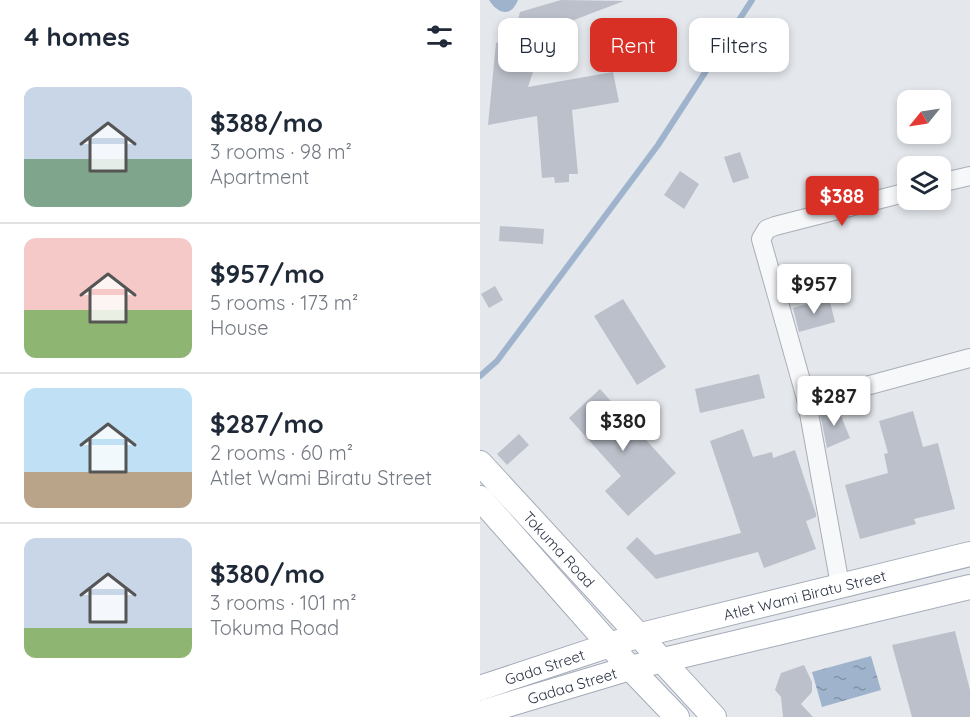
<!DOCTYPE html>
<html lang="en">
<head>
<meta charset="utf-8">
<style>
  body { margin:0; font-family:Quicksand,sans-serif; background:#f2f2f3; color:#1f2937; height:100vh; display:flex; flex-direction:column; font-size:22px; white-space:nowrap }
  * { box-sizing:border-box; margin:0 }
  p { font-size:20px; color:#747a83 }
  .icon { flex:none; width:33px; height:33px; fill:none; stroke:currentColor; stroke-width:2; stroke-linecap:round; stroke-linejoin:round }
  .map { position:relative; flex:1; overflow:hidden }
  .panel { display:flex; flex-direction:column; background:#fff; width:480px }
  .panel>* { flex:none }
  .guide { position:absolute; left:18px; top:18px; width:381px; height:54px; display:flex; gap:12px }
  .needle { width:39px; rotate:240deg }
  .fabs { position:absolute; left:417px; top:90px; display:grid; gap:12px }
  .fabs a { display:grid; place-items:center; width:54px; height:54px; border-radius:12px; background:#fff; box-shadow:0 3px 9px #0003; font-size:30px }
  .price { position:absolute; translate:-50% -51px; padding:0 14px; border-radius:6px; background:#fff; color:#222; font-size:20px; line-height:39px; filter:drop-shadow(0 2px 3px #0008) }
  .price::after { content:''; position:absolute; left:50%; top:36px; width:18px; height:14px; margin-left:-9px; background:inherit; clip-path:polygon(0 0,100% 0,50% 100%) }
  .price.selected { background:#d93025; color:#fff }
  ul { padding:0; list-style:none }
  li { display:flex; align-items:center; gap:18px; height:150px; padding:0 24px }
  li+li { border-top:2px solid #e0e1e3 }
  li span { display:grid; place-items:center; flex:none; width:168px; height:120px; border-radius:12px; color:#555 }
  li>.icon { margin-inline-start:auto }
  span .icon { width:72px; height:72px; fill:#fffc; stroke-width:1 }
  li b { font-size:26px }
  h2 { display:flex; justify-content:space-between; align-items:center; height:72px; padding:0 24px; font-size:26px }
  .pill { padding:0 21px; border-radius:12px; background:#fff; box-shadow:0 3px 9px #0003; font-size:21px; line-height:54px }
  .pill.selected { background:#d93025; color:#fff }
  main { display:flex; flex:1; min-height:0 }
  .map>svg:first-child { display:block }
</style>
</head>
<body>
<main>
<section class="panel">
<h2>4 homes<svg class="icon" aria-label="filters" viewBox="0 0 24 24"><path d="M4 7h16M4 17h16"/><circle cx="9" cy="7" r="2"/><circle cx="15" cy="17" r="2"/></svg></h2>
<ul>
<li><span style="background:linear-gradient(#c9d6e8 60%,#7fa58c 0)"><svg class="icon" aria-label="home" viewBox="0 0 24 24"><path d="M3 11l9-7 9 7M6 9v11h12V9"/></svg></span><div><b>$388/mo</b><p>3 rooms · 98 m²</p><p>Apartment</p></div></li>
<li><span style="background:linear-gradient(#f6c9c9 60%,#8fb573 0)"><svg class="icon" aria-label="home" viewBox="0 0 24 24"><path d="M3 11l9-7 9 7M6 9v11h12V9"/></svg></span><div><b>$957/mo</b><p>5 rooms · 173 m²</p><p>House</p></div></li>
<li><span style="background:linear-gradient(#bfe0f5 70%,#b9a48a 0)"><svg class="icon" aria-label="home" viewBox="0 0 24 24"><path d="M3 11l9-7 9 7M6 9v11h12V9"/></svg></span><div><b>$287/mo</b><p>2 rooms · 60 m²</p><p>Atlet Wami Biratu Street</p></div></li>
<li><span style="background:linear-gradient(#c9d6e8 75%,#8fb573 0)"><svg class="icon" aria-label="home" viewBox="0 0 24 24"><path d="M3 11l9-7 9 7M6 9v11h12V9"/></svg></span><div><b>$380/mo</b><p>3 rooms · 101 m²</p><p>Tokuma Road</p></div></li>
</ul>
</section>
<div class="map">
<svg width="490" height="717" viewBox="0 0 490 717">
  <defs>
    <pattern id="water-ripples" width="26" height="14" patternUnits="userSpaceOnUse" patternTransform="scale(1.5)"><rect width="26" height="14" fill="#9fb4cc"/><path d="M2 4q2-2 4 0t4 0M15 11q2-2 4 0t4 0" fill="none" stroke="#8293a7"/></pattern>
  </defs>
  <rect width="100%" height="100%" fill="#e4e7ec"/>
  <path fill="url(#water-ripples)" d="M9,0h29c-7,18 -20,14 -29,0z
    M391,656l10,34 -59,17 -10,-35z"/>
  <g fill="none" stroke-linecap="round" stroke-linejoin="round">
    <path stroke="#9fb4cc" stroke-width="6" d="M0,376l17,-15 161,-216 94,-145"/>
  </g>
  <path fill="#bbc0ca" d="M81,0l63,1 -58,22 -5,27 -23,7 -10,30 85,-15 6,30 -47,8 6,64h-9v8l-14,1 -1,-6 -12,1 -5,-62 -49,9 8,-82 18,-8 6,-23z
    M260,152l9,26 -16,5 -9,-26z
    M200,171l19,13 -15,25 -20,-14z
    M20,226l44,3 -1,15 -44,-3z
    M355,271l7,17 -26,10 -7,-17z
    M15,286l8,14 -14,8 -8,-14z
    M349,298l6,24 -36,10 -6,-24z
    M143,299l43,68 -29,18 -43,-69z
    M279,374l6,24 -65,15 -5,-24z
    M120,389l76,84 -48,43 -23,-25 16,-15 -52,-58z
    M357,406l13,32 -23,10 -7,-35z
    M433,411l10,36 15,-4 17,66 -41,10 2,5 -56,15 -15,-54 43,-12 -4,-19 4,-1 -9,-32z
    M263,429l10,28 19,-5 1,6 22,-8 21,64v3l-10,4 10,28 -52,19 -6,-16 -102,27 -30,-31 11,-11 18,18 86,-22 -31,-92z
    M39,434l10,11 -22,20 -10,-11z
    M475,631l15,59v27h-58l-20,-72z
    M324,665l8,17v10l-11,12 12,13h-30l-2,-20 -6,-7 6,-17z"/>
  <g fill="none" stroke-linecap="round" stroke-linejoin="round">
    <g stroke="#a9aeb7" stroke-width="20">
      <path id="minor" d="M460,183l30,-7
        M327,402l163,-44
        M360,585l-33,-183 -46,-163 6,-10 8,-3 133,-34"/>
    </g>
    <g stroke="#a3abb8" stroke-width="26">
      <g id="major">
        <path id="s1" d="M0,463l234,254"/>
        <path d="M0,498l150,170 47,49"/>
        <path id="s2" d="M0,688l157,-52 333,-82"/>
        <path id="s3" d="M0,713l150,-45 340,-81"/>
      </g>
    </g>
    <use href="#minor" stroke="#f7f8fa" stroke-width="18"/>
    <use href="#major" stroke="#fff" stroke-width="24"/>
  </g>
  <g text-anchor="middle" dominant-baseline="central" stroke-width="4.5" stroke-linejoin="round" paint-order="stroke">
    <g font-size="15" fill="#2b3445" stroke="#f4f6f9">
      <text stroke="none"><textPath href="#s1" startOffset="117">Tokuma Road</textPath></text>
      <text stroke="none"><textPath href="#s2" startOffset="338">Atlet Wami Biratu Street</textPath></text>
      <text stroke="none"><textPath href="#s2" startOffset="68">Gada Street</textPath></text>
      <text stroke="none"><textPath href="#s3" startOffset="96">Gadaa Street</textPath></text>
    </g>
  </g>
</svg>
<div class="fabs">
<a><svg class="needle" viewBox="-14 -14 28 28"><path d="M0-13l5 13h-10z" fill="#e53935"/><path d="M0 13l5-13h-10z" fill="#747a83"/></svg></a>
<a><svg class="icon" aria-label="layers" viewBox="0 0 24 24"><path d="M12 4l9 5-9 5-9-5zM3 14l9 5 9-5"/></svg></a>
</div>
<b class="price selected" style="left:362px;top:227px">$388</b>
<b class="price" style="left:334px;top:315px">$957</b>
<b class="price" style="left:354px;top:427px">$287</b>
<b class="price" style="left:143px;top:452px">$380</b>
<div class="guide">
<a class="pill">Buy</a>
<a class="pill selected">Rent</a>
<a class="pill">Filters</a>
</div>
</div>
</main>
</body>
</html>
